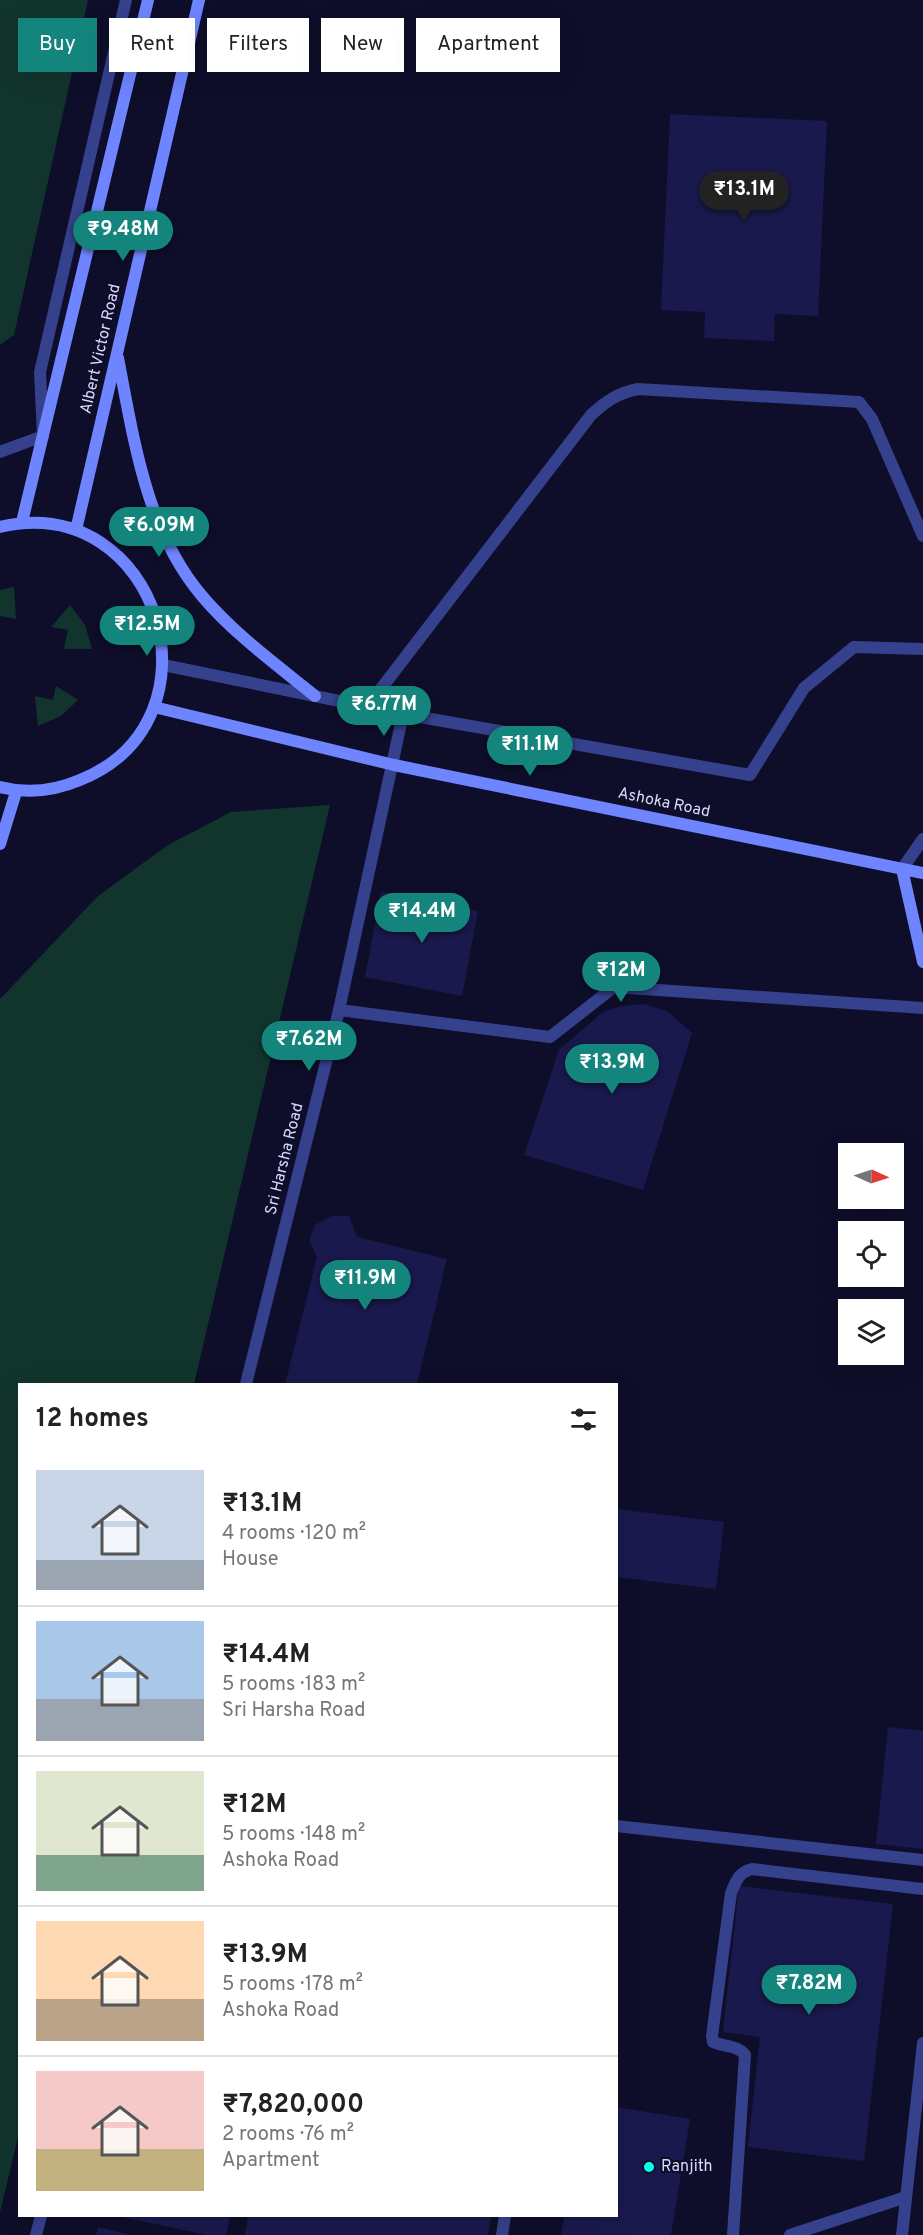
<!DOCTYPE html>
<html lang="en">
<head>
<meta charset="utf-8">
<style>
  body { margin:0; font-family:Overpass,sans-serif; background:#f6f6f6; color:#222; height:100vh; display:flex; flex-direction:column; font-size:22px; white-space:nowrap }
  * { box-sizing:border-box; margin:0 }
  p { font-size:20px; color:#767676 }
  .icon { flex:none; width:33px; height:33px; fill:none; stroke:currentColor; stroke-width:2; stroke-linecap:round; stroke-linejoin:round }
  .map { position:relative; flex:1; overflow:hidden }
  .details { position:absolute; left:18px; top:1383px; width:600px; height:834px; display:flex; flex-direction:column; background:#fff; border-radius:0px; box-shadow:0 6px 24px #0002 }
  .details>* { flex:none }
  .top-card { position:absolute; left:18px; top:18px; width:600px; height:54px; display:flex; gap:12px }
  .needle { width:39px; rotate:93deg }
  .buttons { position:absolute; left:838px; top:1143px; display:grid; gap:12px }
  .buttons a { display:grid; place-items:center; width:66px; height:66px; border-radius:0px; background:#fff; box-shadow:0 6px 24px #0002; font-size:30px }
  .price { position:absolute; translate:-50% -51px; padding:0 14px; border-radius:21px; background:#14857d; color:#fff; font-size:20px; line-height:39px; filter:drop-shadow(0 2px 3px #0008) }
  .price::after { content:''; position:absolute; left:50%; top:36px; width:18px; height:14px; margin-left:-9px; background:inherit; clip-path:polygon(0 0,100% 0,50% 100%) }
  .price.selected { background:#222; color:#fff }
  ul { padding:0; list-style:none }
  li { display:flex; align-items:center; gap:18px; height:150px; padding:0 18px }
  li+li { border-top:2px solid #e0e0e0 }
  li span { display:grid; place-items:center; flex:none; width:168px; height:120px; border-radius:0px; color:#555 }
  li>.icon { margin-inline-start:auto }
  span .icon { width:72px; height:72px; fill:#fffc; stroke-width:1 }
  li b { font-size:26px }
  h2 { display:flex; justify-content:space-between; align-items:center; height:72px; padding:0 18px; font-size:26px }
  .tag { padding:0 21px; border-radius:0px; background:#fff; box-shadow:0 6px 24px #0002; font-size:21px; line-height:54px }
  .tag.selected { background:#14857d; color:#fff }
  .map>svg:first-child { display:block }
</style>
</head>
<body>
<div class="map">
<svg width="923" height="2235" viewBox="0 0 923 2235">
  <rect width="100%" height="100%" fill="#0e0e2a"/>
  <path fill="#11352d" d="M0,0h88l-74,335 -14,10z
    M14,587l2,32 -16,-3v-26z
    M70,605l15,20 7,24h-28l4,-19 -17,-3z
    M56,686l22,14 -17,16 -23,10 -3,-30 18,4z
    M330,805l-136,579h-174v745l-20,83v-1213l98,-103 70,-51 63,-33z"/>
  <path fill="#1a194d" d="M670,114l157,7 -9,195 -43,-2 -1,27 -70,-3 1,-26 -44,-2z
    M381,892l97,19 -16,85 -97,-19z
    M644,1004l23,7 25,22 -49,157 -119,-35 35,-105 44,-38 19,-6z
    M332,1216h17l8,21 90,22 -30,125h-132l32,-127 -8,-16 6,-16z
    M616,1509l108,13 -8,67 -100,-12z
    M888,1727l35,4v118l-47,-5z
    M739,1886l154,18 -29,257 -116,-14 12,-110 -37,-5z
    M616,2107l74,12 -19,116h-110l3,-19h52z
    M117,2216h113l-4,19h-19z
    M248,2216h243l-3,19h-243z
    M98,2227l29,7v1h-31z"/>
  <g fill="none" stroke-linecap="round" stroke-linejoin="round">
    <path stroke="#36418d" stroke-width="12" d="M0,452l43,-16 -3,-64 86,-372
      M367,707l224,-292c15,-14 27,-22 47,-26l221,13 13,17 51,117
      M616,1826l307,34
      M502,2235l3,-19
      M733,2235l12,-180c-7,-10 -21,-8 -32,-13l-1,-6 19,-143c5,-12 8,-21 21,-24l171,20
      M790,2235l116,-38
      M902,2235l21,-192"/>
    <path stroke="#36418d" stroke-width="12" d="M339,1010l211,27 64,-50 309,21"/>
    <path stroke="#36418d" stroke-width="12" d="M163,665l240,49 347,61 54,-87 50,-41 69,2
      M902,869l21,-30
      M246,1384l93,-374 64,-296
      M36,2235l5,-19"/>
    <path stroke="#6f84ff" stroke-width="12" d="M118,358c16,82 28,172 84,238 32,38 75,69 113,100
      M22,522l126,-522
      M0,527c159,-37 229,193 80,253 -26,11 -53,14 -80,7
      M76,530l123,-530
      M154,707l240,58 529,108
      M0,844l16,-52
      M902,869l21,93"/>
  </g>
  <circle fill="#378772" cx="32" cy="38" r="9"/>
  <circle fill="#04ffed" stroke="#0e0e2a" stroke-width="2" cx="649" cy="2167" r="6"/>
  <g text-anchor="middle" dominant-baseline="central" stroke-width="4.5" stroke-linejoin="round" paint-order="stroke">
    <g font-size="16" fill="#d8daff" stroke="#0e0e2a">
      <text transform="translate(101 349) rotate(-77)">Albert Victor Road</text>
      <text transform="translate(664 803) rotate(12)">Ashoka Road</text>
      <text transform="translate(285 1159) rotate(-76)">Sri Harsha Road</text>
    </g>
    <g font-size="16" fill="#d8daff" stroke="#0e0e2a" text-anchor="start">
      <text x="661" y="2167">Ranjith</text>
    </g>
  </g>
</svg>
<div class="buttons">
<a><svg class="needle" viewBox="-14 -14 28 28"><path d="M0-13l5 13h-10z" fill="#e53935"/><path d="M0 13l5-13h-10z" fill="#767676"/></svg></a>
<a><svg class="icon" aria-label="locate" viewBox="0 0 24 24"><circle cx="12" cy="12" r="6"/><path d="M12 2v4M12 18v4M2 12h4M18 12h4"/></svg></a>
<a><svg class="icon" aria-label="layers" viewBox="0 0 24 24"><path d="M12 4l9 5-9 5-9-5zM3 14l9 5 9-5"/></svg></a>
</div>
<b class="price selected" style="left:744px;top:222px">₹13.1M</b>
<b class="price" style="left:123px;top:262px">₹9.48M</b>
<b class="price" style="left:159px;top:558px">₹6.09M</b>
<b class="price" style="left:147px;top:657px">₹12.5M</b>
<b class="price" style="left:384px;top:737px">₹6.77M</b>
<b class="price" style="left:530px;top:777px">₹11.1M</b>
<b class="price" style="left:422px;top:944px">₹14.4M</b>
<b class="price" style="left:621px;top:1003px">₹12M</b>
<b class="price" style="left:309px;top:1072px">₹7.62M</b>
<b class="price" style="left:612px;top:1095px">₹13.9M</b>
<b class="price" style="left:365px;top:1311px">₹11.9M</b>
<b class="price" style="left:809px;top:2016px">₹7.82M</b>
<div class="top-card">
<a class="tag selected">Buy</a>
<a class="tag">Rent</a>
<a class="tag">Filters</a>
<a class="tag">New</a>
<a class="tag">Apartment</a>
</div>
<section class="details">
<h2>12 homes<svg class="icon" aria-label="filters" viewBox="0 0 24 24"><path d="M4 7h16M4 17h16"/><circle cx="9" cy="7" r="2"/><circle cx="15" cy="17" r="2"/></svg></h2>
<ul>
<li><span style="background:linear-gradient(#c9d6e8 75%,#9aa5b1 0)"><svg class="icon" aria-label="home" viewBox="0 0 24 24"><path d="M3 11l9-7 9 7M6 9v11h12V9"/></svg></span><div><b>₹13.1M</b><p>4 rooms · 120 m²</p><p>House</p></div></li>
<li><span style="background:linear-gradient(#a9c7e8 65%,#9aa5b1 0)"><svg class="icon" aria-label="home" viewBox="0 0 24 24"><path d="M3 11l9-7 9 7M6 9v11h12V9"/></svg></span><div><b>₹14.4M</b><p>5 rooms · 183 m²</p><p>Sri Harsha Road</p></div></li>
<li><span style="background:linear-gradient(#dfe7d0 70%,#7fa58c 0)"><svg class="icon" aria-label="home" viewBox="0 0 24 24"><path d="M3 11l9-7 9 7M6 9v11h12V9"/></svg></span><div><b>₹12M</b><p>5 rooms · 148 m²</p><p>Ashoka Road</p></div></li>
<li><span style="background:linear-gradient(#ffd9b3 65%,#b9a48a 0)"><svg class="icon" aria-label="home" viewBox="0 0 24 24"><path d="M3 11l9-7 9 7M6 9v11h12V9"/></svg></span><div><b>₹13.9M</b><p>5 rooms · 178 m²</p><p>Ashoka Road</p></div></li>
<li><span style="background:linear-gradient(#f6c9c9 65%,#c2b280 0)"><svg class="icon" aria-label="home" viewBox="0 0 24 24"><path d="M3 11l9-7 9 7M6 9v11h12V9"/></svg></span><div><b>₹7,820,000</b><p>2 rooms · 76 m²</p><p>Apartment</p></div></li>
</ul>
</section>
</div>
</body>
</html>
